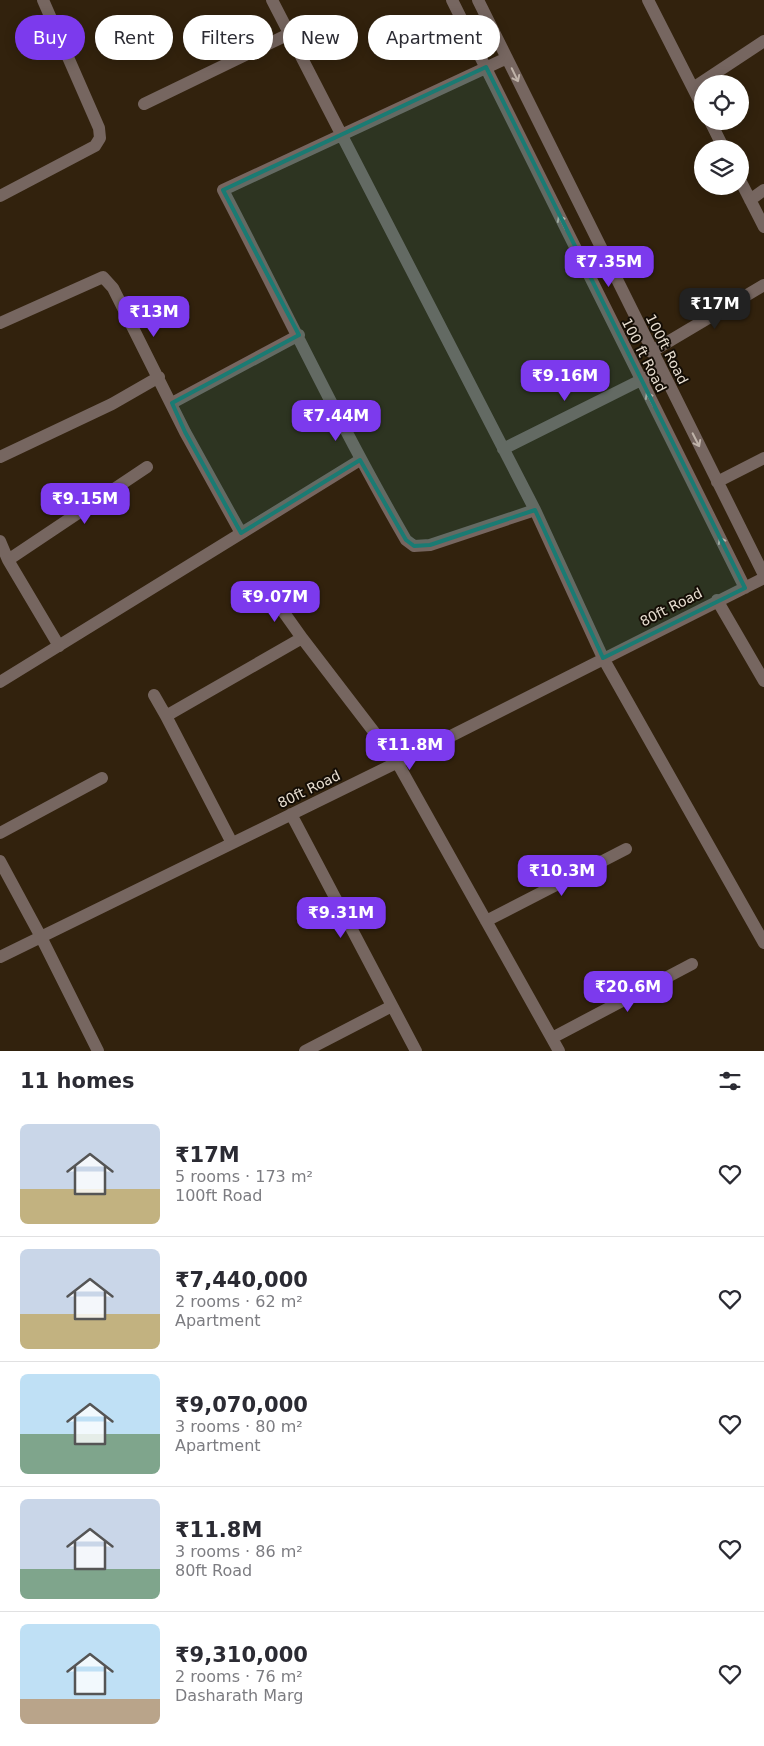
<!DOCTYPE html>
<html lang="en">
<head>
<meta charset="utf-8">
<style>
  body { margin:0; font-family:"DejaVu Sans",sans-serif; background:#f7f7f7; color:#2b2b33; height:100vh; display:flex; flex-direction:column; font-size:19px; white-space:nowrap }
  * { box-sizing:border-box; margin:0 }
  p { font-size:16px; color:#7c7c81 }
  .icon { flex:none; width:28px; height:28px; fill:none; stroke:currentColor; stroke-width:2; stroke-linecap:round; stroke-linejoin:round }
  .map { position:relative; height:1051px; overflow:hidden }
  .drawer { display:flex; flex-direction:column; background:#fff; flex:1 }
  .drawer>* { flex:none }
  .top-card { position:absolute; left:15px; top:15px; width:500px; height:45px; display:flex; gap:10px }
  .buttons { position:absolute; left:694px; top:75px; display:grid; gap:10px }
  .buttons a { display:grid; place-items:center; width:55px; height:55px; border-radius:50%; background:#fff; box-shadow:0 2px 12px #0003; font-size:25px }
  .price { position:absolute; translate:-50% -42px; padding:0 11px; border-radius:10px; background:#7c3aed; color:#fff; font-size:16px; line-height:32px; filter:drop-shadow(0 1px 2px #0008) }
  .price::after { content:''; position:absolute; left:50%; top:30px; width:15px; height:11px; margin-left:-8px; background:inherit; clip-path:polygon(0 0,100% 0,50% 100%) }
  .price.active { background:#222; color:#fff }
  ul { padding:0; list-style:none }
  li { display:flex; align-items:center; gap:15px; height:125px; padding:0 20px }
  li+li { border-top:1px solid #e1e1e2 }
  li span { display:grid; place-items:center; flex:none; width:140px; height:100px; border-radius:8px; color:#555 }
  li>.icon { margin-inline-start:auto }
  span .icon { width:60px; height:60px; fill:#fffc; stroke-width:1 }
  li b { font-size:21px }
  h2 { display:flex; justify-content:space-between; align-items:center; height:60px; padding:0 20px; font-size:21px }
  .tag { padding:0 18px; border-radius:22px; background:#fff; box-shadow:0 2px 12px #0003; font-size:18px; line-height:45px }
  .tag.active { background:#7c3aed; color:#fff }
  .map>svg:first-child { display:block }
</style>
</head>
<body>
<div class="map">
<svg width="764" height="1051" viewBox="0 0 764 1051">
  <rect width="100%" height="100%" fill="#32220d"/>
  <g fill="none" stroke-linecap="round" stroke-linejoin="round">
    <path stroke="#766660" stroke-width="12" d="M272,0l263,510 68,148 161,285
      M452,0l293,588
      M478,0l286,575
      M648,0l54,106
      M507,58l-284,132c61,117 117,236 183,350l8,6 16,-1 105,-35
      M693,88l71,-47
      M144,104l145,-70
      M710,121l14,28
      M740,180l24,47
      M0,196l95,-50 5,-8 -1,-10 -56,-128
      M750,200l14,-10
      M0,323l103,-46 10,11 72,144 56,101
      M651,352l113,-67
      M172,403l127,-68
      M503,449l158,-79
      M0,457l112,-53 47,-27
      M717,482l47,-24
      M0,541l8,19 51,86
      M8,560l139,-93
      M270,593l32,45
      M717,600l47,81
      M0,682l360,-222
      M154,695l12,21
      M291,814l125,237
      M0,833l102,-55
      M232,843l-66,-127 136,-78 95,124 162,289
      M0,861l41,76 57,114
      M486,921l140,-72
      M0,957l447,-219 317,-160
      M552,1038l140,-74
      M305,1051l87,-45"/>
  </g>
  <defs><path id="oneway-shaft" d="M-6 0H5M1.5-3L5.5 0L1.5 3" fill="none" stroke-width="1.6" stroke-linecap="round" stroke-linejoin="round" transform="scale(1.25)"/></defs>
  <g stroke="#bfb3a9">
    <use href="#oneway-shaft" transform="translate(515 75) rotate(64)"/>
    <use href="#oneway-shaft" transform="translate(562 222) rotate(-116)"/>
    <use href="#oneway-shaft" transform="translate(650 399) rotate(-117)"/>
    <use href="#oneway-shaft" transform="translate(696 440) rotate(63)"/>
    <use href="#oneway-shaft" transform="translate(723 544) rotate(-117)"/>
  </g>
  <path fill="#1a7b73" fill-opacity="0.2" stroke="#1a7b73" stroke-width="4" stroke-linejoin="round" d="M486,67l259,521 -142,70 -68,-148 -105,35 -16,1 -8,-6 -46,-80 -119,73 -56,-101 -13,-29 127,-68 -76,-145z"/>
  <g text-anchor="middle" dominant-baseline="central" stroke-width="4" stroke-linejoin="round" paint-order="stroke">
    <g font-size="14" fill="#e7ddd0" stroke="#140d05">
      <text transform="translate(667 349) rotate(63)">100ft Road</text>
      <text transform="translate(644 355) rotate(63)">100 ft Road</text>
      <text transform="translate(671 607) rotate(-27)">80ft Road</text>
      <text transform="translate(309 789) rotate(-26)">80ft Road</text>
    </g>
  </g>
</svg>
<div class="buttons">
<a><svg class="icon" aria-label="locate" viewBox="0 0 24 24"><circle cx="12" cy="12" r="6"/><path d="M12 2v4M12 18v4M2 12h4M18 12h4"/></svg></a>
<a><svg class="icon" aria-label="layers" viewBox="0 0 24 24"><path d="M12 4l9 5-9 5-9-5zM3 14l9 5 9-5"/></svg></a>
</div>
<b class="price" style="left:609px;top:288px">₹7.35M</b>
<b class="price active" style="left:715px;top:330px">₹17M</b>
<b class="price" style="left:154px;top:338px">₹13M</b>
<b class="price" style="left:565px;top:402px">₹9.16M</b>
<b class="price" style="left:336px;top:442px">₹7.44M</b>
<b class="price" style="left:85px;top:525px">₹9.15M</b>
<b class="price" style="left:275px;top:623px">₹9.07M</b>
<b class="price" style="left:410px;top:771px">₹11.8M</b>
<b class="price" style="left:562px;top:897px">₹10.3M</b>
<b class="price" style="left:341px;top:939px">₹9.31M</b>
<b class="price" style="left:628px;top:1013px">₹20.6M</b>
<div class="top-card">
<a class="tag active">Buy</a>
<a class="tag">Rent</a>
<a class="tag">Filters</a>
<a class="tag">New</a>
<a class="tag">Apartment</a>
</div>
</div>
<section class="drawer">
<h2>11 homes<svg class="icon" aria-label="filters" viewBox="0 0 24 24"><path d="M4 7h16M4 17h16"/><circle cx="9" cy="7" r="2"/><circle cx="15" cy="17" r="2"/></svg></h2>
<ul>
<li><span style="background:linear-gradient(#c9d6e8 65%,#c2b280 0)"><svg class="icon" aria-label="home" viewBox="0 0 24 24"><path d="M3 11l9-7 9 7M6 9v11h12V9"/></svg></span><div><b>₹17M</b><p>5 rooms · 173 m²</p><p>100ft Road</p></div><svg class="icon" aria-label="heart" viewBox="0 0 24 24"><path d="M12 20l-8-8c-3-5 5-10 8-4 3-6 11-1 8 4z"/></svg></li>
<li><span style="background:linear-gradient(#c9d6e8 65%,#c2b280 0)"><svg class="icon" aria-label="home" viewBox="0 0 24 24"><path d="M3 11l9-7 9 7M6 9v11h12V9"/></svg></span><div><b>₹7,440,000</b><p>2 rooms · 62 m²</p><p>Apartment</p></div><svg class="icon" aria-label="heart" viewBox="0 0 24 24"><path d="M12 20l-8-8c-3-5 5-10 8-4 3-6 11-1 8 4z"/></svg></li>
<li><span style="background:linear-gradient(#bfe0f5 60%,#7fa58c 0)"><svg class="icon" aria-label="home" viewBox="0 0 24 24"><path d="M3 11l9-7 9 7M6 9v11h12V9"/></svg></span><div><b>₹9,070,000</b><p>3 rooms · 80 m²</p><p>Apartment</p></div><svg class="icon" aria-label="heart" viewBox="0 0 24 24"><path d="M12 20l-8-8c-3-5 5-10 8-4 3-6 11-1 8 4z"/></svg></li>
<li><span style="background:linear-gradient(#c9d6e8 70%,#7fa58c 0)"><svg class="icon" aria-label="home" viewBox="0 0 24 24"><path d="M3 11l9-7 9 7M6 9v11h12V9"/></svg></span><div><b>₹11.8M</b><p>3 rooms · 86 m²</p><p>80ft Road</p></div><svg class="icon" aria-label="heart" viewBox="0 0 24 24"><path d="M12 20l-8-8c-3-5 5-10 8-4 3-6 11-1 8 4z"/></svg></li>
<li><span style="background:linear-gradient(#bfe0f5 75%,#b9a48a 0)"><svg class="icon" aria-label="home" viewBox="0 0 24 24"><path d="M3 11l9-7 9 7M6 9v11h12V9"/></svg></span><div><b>₹9,310,000</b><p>2 rooms · 76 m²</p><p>Dasharath Marg</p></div><svg class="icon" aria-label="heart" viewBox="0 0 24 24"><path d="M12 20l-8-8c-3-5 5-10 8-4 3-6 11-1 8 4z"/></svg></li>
</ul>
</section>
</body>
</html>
